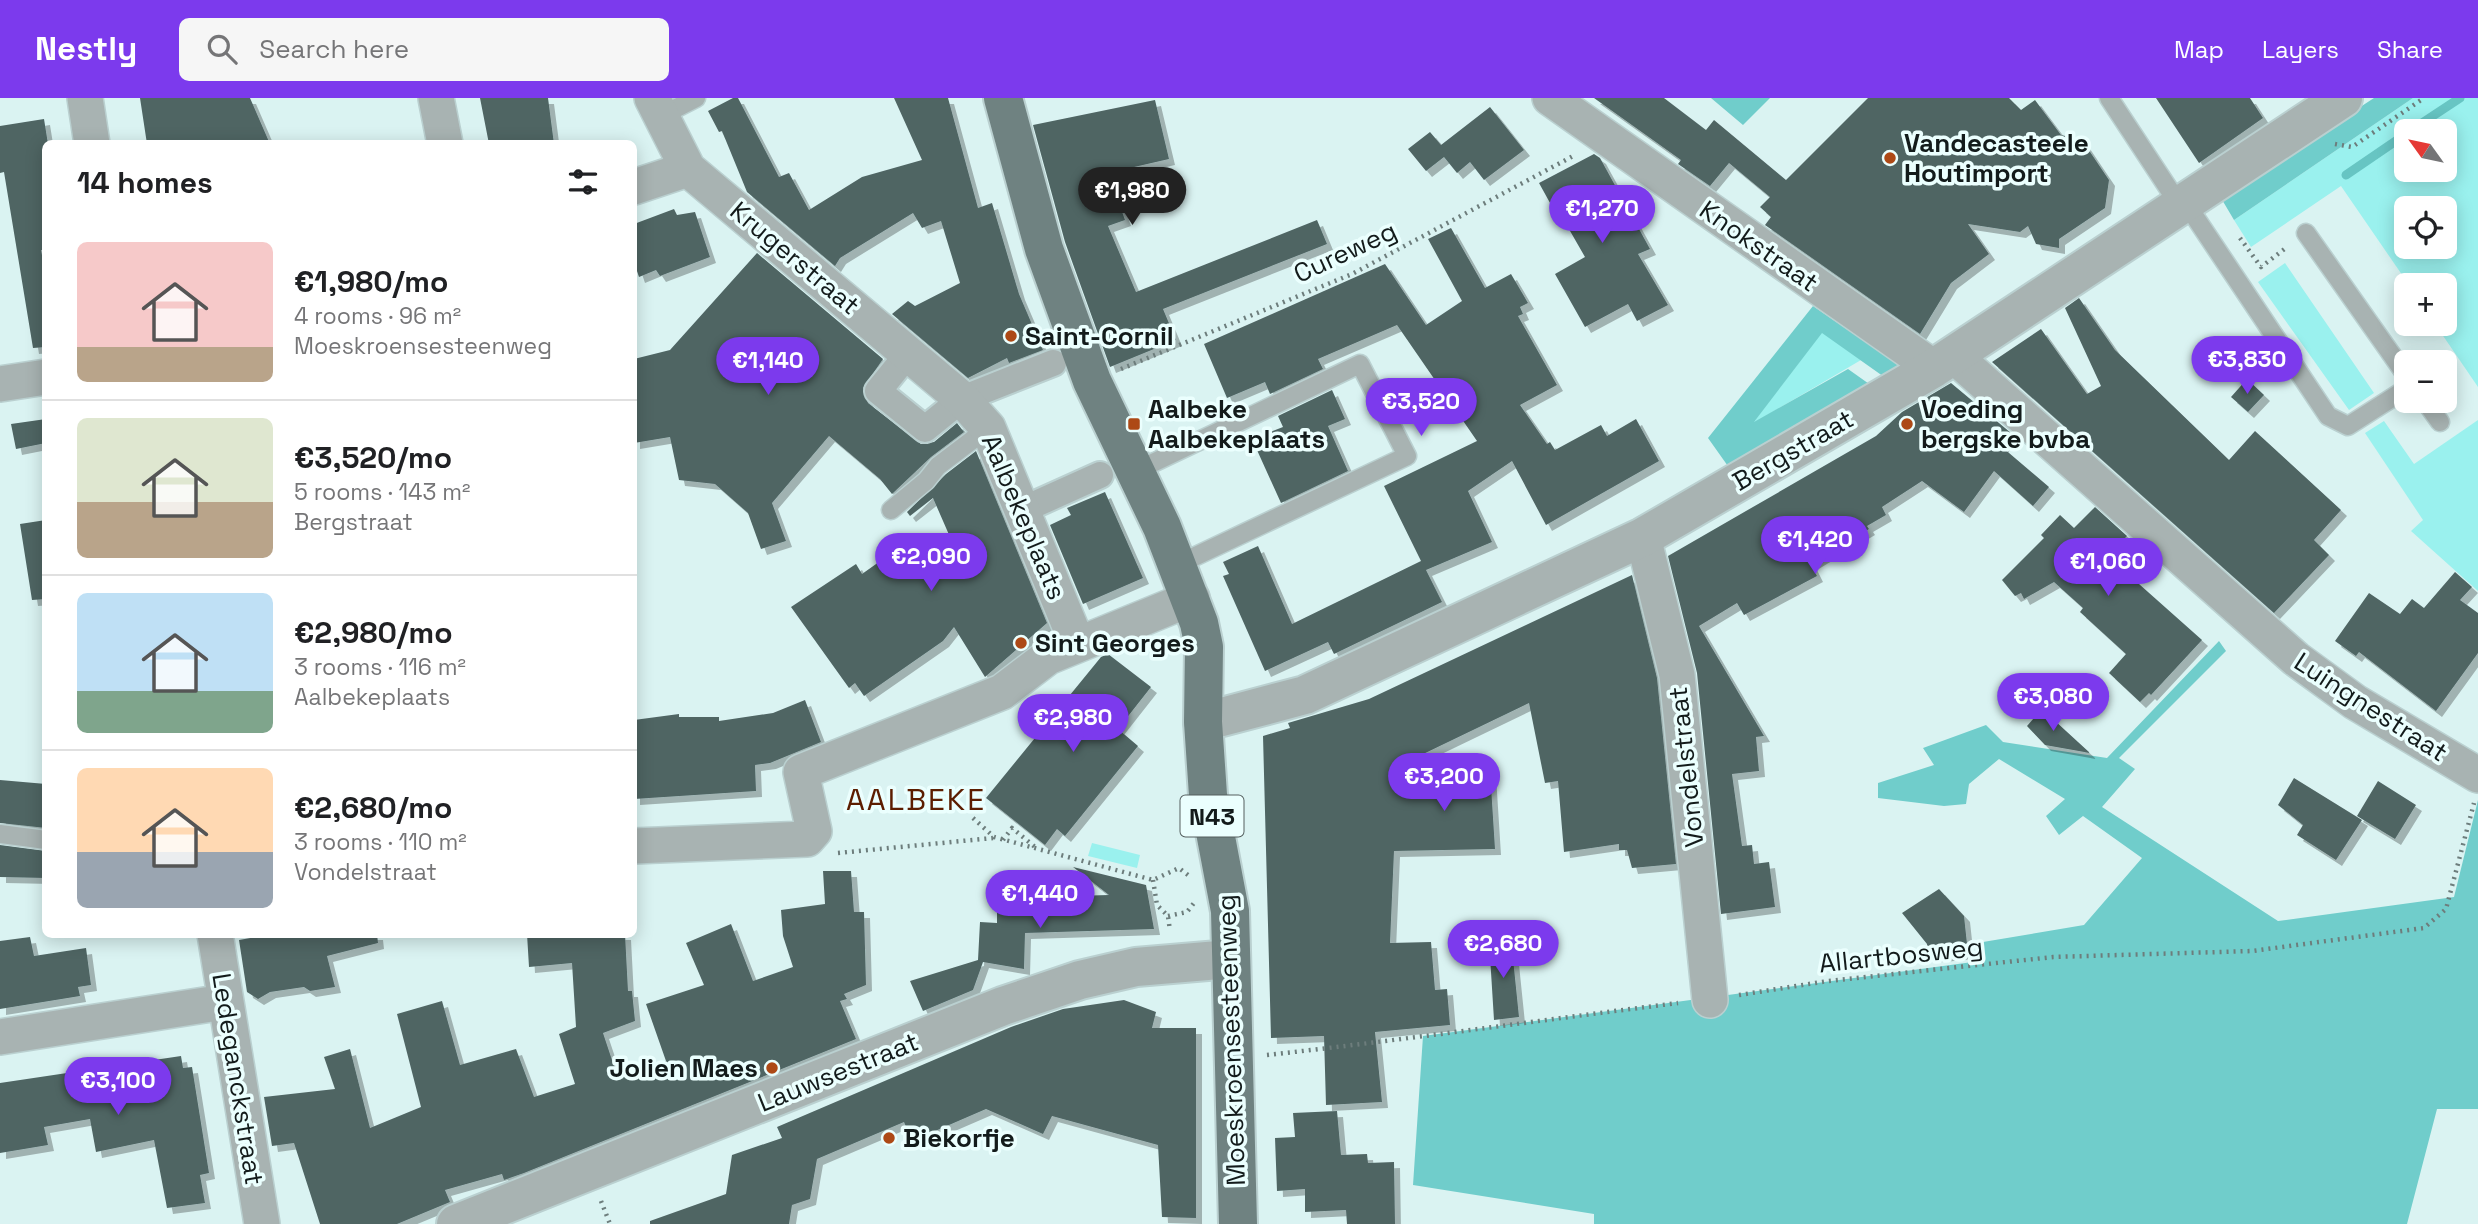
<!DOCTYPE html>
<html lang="en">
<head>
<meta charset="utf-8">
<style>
  body { margin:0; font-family:"Space Grotesk",sans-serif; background:#f6f6f6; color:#202124; height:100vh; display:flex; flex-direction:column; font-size:26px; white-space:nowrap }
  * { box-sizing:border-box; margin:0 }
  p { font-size:23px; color:#757577 }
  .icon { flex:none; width:38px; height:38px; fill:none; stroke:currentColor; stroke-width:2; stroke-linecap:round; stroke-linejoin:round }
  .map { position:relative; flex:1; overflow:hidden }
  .drawer { position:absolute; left:42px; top:42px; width:595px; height:798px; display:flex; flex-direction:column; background:#fff; border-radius:10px; box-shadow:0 4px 18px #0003 }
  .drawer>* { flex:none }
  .needle { width:46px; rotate:303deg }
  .buttons { position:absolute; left:2394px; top:21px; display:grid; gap:14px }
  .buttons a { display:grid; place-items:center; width:63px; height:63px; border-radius:10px; background:#fff; box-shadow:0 4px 18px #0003; font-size:35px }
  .price { position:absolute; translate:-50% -60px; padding:0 16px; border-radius:24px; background:#7c3aed; color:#fff; font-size:23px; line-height:46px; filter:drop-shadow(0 2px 4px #0008) }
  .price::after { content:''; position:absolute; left:50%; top:42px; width:21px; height:16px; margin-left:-10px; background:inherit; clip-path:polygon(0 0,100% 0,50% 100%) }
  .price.active { background:#222; color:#fff }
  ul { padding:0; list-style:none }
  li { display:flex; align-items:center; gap:21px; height:175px; padding:0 35px }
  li+li { border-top:2px solid #e0e0e0 }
  li span { display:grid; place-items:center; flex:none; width:196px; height:140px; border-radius:10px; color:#555 }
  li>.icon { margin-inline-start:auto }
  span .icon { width:84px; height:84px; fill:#fffc; stroke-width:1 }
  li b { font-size:30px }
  h2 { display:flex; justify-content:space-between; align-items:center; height:84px; padding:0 35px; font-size:30px }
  header { display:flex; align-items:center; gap:42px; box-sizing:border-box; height:98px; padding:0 35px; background:#7c3aed; color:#fff }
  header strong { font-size:33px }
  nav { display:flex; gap:38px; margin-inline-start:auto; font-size:24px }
  .search { width:490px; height:63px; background:#f6f6f6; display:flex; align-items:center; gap:18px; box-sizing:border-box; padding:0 24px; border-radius:10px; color:#757577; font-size:26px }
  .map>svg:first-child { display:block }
</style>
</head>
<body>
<header>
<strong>Nestly</strong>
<div class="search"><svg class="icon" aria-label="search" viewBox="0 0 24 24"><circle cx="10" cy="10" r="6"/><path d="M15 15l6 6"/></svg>Search here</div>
<nav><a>Map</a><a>Layers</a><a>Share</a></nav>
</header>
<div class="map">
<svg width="2478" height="1126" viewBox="0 0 2478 1126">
  <defs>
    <filter id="shadow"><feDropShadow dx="6" dy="6" stdDeviation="0" flood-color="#0004"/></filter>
  </defs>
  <rect width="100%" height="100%" fill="#daf3f2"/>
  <path fill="#9af1ee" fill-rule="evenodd" d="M2413,0h65v289l-43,-63h10v-39h-36l-68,-99 -90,61 -17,-27zM2406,33h39v39h-39zM2406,110h39v39h-39z
    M2285,165l89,130 -25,17 -91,-128z
    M1822,234l39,28 -109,64z
    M2478,322v171l-67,-60 12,-11 -58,-87 19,-12 30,43z
    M1092,745l48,12 -3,13 -49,-12z"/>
  <path fill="#70cdcb" d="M1711,0h59l-27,27z
    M2374,0h39l-179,122 -13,-22z
    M1813,208l89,61 -15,12 -65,-46 -68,89 94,-53 24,17 -142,83 -22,-31z
    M2219,543l7,10 -107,107 16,11 -33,38 176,114 176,-24 24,-97v309h-41l-30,115h-813v-10l-181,-29 10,-149 557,-75 -3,-18 107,-18 58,-67 -59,-42 -24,19 -13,-19 19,-17 -66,-40 -30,25 -3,20 -22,2 -66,-8v-15l56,-18 -11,-17 63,-23 17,17 104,16z"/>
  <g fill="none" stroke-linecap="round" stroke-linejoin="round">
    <path stroke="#67c5c3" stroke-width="9" d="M2410,33l50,-33
      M2346,77l60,-41"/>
  </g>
  <path fill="#4f6564" filter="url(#shadow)" d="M140,0h110l20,46h-123z
    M480,0h68l6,46h-65z
    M733,0h5l41,79 10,-4 20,37 53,-33 60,-17 -28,-62h54l30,110 14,-5 27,91 24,56 -34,13 -2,-5 -39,20 -76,-64 16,-13 7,5 45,-23 -19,-62 -19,7 -9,-15 -73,45 -5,8 -88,-74 -25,-61 -3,1 -11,-21z
    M1594,0h70l42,32 8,-10 72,60 82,-82h141l12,12 14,-10 26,35 21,5 27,40 -4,28 -46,31v9l-23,-4 -8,-18 -8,6 -52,-8 21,30 -38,29 -31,51 -155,-109 6,-8 -11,-10 10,-10 -41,-34 -19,23 -32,-22 3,-4z
    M2156,0h94l13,20 -64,45z
    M1155,2l14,59 -61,14 17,47 -17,6 28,66 181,-72 10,24 -164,65 13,31 -66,27 -45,-125 -32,-117z
    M1490,9l34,43 -40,30 -14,-18 -13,11 -13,-16 -18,14 -18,-22 22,-17 11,13z
    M44,21l4,25h-2v106h-5l5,25v72l-13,1 -29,-176 -4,1v-47z
    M1594,56l6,4 50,91 -12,5 30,51 -31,16 -9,-17 -43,23 -30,-53 30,-17 -27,-47 -3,2 -16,-29z
    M674,111l3,6 18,-3 15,45 -50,19 -4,-6 -17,7 -5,-15v-38z
    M1451,130l34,60 26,-14 17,29 -8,4 3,7 -5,2 39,69 -37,20 27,39 3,-2 5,8 46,-25 6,11 29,-17 23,42 -113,64 -34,-64 -44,30 24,51 -66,28 16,32 -108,52 -6,-12 -63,29 -42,-95 6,-2 -6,-12 35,-16 34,78 129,-63 -37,-75 93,-45 -80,-116 -79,34 5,10 -53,25 -5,-12 -38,16 -23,-54 181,-80 41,61 36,-24 -34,-62z
    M757,155l126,106 -20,29 5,15 53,41 13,-2 23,-19 7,9 -33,25 -39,37 -12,-15 -51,-43 -57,67 14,38 -25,8 -13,-36 -33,-29 -36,-4 -9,-43 -36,6v-84l36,-9z
    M2079,200l36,52 114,110 26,-29 86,79 -27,30 15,15 -55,58 -282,-251 49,-33 46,65 14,-8 -36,-78z
    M2247,281l17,16 -16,17 -17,-15z
    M1951,285l60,50 -9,14 47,40 -16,19 -39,-35 -30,41 -42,-31 -40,26 4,8 -19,11 2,3 -58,35 6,12 -73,39 -7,-12 -38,23 65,110 -8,1 3,34 -27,3 10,72 10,-1 2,19 15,-2 6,45 -54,7 -24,-241 -29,-117 208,-120 26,-24z
    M1332,292l13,29 -17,7 20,45 -67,32 -29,-64 31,-12 -5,-11z
    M46,321v24l-30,6 -5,-25z
    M976,353l71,172 -62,54 -31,-50 -11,14 -79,55 -9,-13 -6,5 -58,-81 65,-43 6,10 38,-27 18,26 32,-36 -17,-39 -23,18 -3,-4 39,-38z
    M1105,394l38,86 -60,26 -33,-79 21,-10 -4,-7z
    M2095,409l32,29 -7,7 22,20 -12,13 72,64 -51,55 -2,-2 -9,9 -31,-29 17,-19 -46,-42 3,-4 -29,-26 -30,17 -3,-6 -6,3 -13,-16 42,-42 -3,-3 19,-20 14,13z
    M46,422v79l-14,1 -12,-76z
    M2455,474l17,15 -12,13 18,13v40l-42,58 -77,-59 -3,4 -21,-15 34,-48 31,21 12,-15 12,9z
    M1632,477l25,103 19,186 -44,4 -5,-18h-8v-6l-55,8 -6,-71 -13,2 -16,-80 -139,67h100l5,79 -101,2 -4,92 41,-1 4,48 12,-1 3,36 -75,7 7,70 -56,3 -2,-69 -53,2 -8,-302 27,-8 -2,-5 81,-24z
    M1108,556l43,33 -33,42 20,17 -73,90 -8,-7 -12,16 -59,-47 115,-141z
    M805,602l16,42 -51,21 -15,2 1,26 -122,8v-79l45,-6v3h40v4l54,-8z
    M2042,611l48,44 -45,-8 -18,-19z
    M2294,680l68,42 -26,40 -39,-25 6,-10 -25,-20z
    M0,682l46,4v44l-46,-5z
    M2378,683l38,24 -21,34 -38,-23z
    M0,747l46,6v27l-46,-1z
    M1073,769l73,18 8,44 -129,4 -1,36 -41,-7 -10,28 -50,21 -13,-30 68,-21 2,-38 17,1v-25l112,-3z
    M823,773h28l3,41h10l2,73 -22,9 3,5 -7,2 16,38 -332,134 -20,7 -2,-6 -57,16 5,12 -53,22h-77l-26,-81 -22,3 -8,-49 71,-8 -11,-32 26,-8 20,79 51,-21 -24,-93 45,-13 18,64 56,-16 18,48 41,-13 -16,-50 17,-7 -4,-64 -43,4 -2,-33h98l3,57h4l3,30 -32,12 15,45 48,-17 -20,-57 58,-19 -18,-42 45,-19 22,57 40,-14 -10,-31 -2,-26 44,-6z
    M1939,791l25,27 4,37 -40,4 -1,-13 -25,-31z
    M274,836h103l1,9 -51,13 8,31 -25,4 -6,-4 -34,5 -12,7 -11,-7 -8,-52z
    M30,839l4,19 52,-8 5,37 -13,2 2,9 -80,13v-68z
    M1511,841l8,78 -25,3 -5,-80z
    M1124,902l32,12 -4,16h44v190l-34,-1 -4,-72 -106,-29 -9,18 -57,-25 -74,32 -8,-19 -87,37 -7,40 -18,6 -3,19h-139v-3l76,-27 6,-39 50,-17 -5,-11 234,-100 52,-18z
    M181,958l2,12 9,-1 17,106 -9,2 5,28 -38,5 -13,-68 -58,12 -6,-33 -46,8 4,18 -48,8v-70z
    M1337,1013l4,44 26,-1 1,9 26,-1 1,62h-48l-1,-14 -41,2v-23l-28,2 -2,-53 20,-1 -2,-24z"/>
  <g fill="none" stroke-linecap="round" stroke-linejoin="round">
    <g stroke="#bad0d0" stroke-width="21">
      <path id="service" d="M2109,0l71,108
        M661,18l35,-18
        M2185,104l143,214 20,10 58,-37
        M2306,135l100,142
        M2425,303l15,21
        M1136,373l224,-107 47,92 -228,108
        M891,412l35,-29 12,-15 50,-38
        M0,736l46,6"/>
    </g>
    <g stroke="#bad0d0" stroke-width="30">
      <path id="pedestrian" d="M908,256l54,45 -37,30 -47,-38z
        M962,301l91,-36
        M1029,409l71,-32"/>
    </g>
    <g stroke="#bad0d0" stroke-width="38">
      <path id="minor" d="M85,0l7,46
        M436,0l9,46
        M652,0l36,71 274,230 26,29 89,215
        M1550,0l384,270
        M634,89l54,-18
        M1953,257l343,304 59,43 123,73
        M0,286l46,-7
        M1643,439l34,138 33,325
        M634,748l173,-7 7,-8 -13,-59 201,-80 46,-35 144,-59
        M215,836l47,290
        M0,939l224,-35"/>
    </g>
    <g stroke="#bad0d0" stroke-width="42">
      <path id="tertiary" d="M1203,624l102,-27 338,-158 291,-169 409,-270
        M456,1126l547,-218 77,-26 56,-13 95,-8"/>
    </g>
    <g stroke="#bad0d0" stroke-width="42">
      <path id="primary" d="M1003,0l41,151 48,132 70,146 37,96 5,24 -1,75 5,73 22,116 8,313"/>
    </g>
    <path stroke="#6d7d7c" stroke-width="4.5" stroke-dasharray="2 5" stroke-linecap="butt" d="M2335,46l17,3 72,-49
      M2240,140l21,29 26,-20
      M1121,271l231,-95 223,-119
      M973,720l21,19 159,43 26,-12 9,7
      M1003,742l9,-12 23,19
      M838,755l155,-15
      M1153,782l4,25 11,11 2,15
      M1168,818l19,-4 7,-9
      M1739,897l89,-14 225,-24 199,-6 172,-23 22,-19 28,-106
      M1267,957c137,-15 274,-35 411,-52
      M601,1103l9,23"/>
    <use href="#service" stroke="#a8b3b2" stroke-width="18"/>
    <use href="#pedestrian" stroke="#a8b3b2" stroke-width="26"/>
    <use href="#minor" stroke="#a8b3b2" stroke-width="35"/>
    <use href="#tertiary" stroke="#a8b3b2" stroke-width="38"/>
    <use href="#primary" stroke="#6f8281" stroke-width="38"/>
  </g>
  <g fill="#ad4916" stroke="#ebfffe" stroke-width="2.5">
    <circle cx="1890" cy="60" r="7"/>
    <circle cx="1011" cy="238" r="7"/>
    <rect x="1127" y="319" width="14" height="14" rx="3.5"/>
    <circle cx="1907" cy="326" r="7"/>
    <circle cx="1021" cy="545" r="7"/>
    <circle cx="772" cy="970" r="7"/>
    <circle cx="889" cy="1040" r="7"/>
  </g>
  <g text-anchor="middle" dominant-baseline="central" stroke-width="7" stroke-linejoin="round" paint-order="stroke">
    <rect fill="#ebfffe" stroke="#545f5f" stroke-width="2" x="1180.5" y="697.5" width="63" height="41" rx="5"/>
    <g font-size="24" font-weight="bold" fill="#131b1b">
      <text x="1212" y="718">N43</text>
    </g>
    <g font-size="26" font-weight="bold" fill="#131b1b" stroke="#ebfffe" text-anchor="start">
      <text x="1904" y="45">Vandecasteele<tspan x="1904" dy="30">Houtimport</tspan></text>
      <text x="1025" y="238">Saint-Cornil</text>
      <text x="1148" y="311">Aalbeke<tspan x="1148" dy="30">Aalbekeplaats</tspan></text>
      <text x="1921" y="311">Voeding<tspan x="1921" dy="30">bergske bvba</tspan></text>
      <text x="1035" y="545">Sint Georges</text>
      <text x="758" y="970" text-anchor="end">Jolien Maes</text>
      <text x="903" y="1040">Biekorfje</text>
    </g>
    <g font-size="26" fill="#131b1b" stroke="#ebfffe">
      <text transform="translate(1759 148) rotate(35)">Knokstraat</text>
      <text transform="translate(1345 154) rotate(-25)">Cureweg</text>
      <text transform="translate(795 160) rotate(40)">Krugerstraat</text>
      <text transform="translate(1793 352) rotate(-30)">Bergstraat</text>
      <text transform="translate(1024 419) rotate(67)">Aalbekeplaats</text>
      <text transform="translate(2371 609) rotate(33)">Luingnestraat</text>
      <text transform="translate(1686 669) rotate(-96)">Vondelstraat</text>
      <text transform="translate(1901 857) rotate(-6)">Allartbosweg</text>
      <text transform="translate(1231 942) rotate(-92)">Moeskroensesteenweg</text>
      <text transform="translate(838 974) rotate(-22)">Lauwsestraat</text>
      <text transform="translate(238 981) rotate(81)">Ledeganckstraat</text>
    </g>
    <g font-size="30" letter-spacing="2" fill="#5c1d00" stroke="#ebfffe">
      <text x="916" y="701">AALBEKE</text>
    </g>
  </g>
</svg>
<div class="buttons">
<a><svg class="needle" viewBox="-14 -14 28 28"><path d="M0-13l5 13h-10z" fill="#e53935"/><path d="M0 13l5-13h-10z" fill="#757577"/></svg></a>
<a><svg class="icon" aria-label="locate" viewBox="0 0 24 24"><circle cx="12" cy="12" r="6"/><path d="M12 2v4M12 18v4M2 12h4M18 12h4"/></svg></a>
<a>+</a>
<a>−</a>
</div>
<b class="price active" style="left:1132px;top:129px">€1,980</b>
<b class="price" style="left:1602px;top:147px">€1,270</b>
<b class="price" style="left:2247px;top:298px">€3,830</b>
<b class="price" style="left:768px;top:299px">€1,140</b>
<b class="price" style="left:1421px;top:340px">€3,520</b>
<b class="price" style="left:1815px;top:478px">€1,420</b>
<b class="price" style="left:931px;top:495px">€2,090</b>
<b class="price" style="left:2108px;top:500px">€1,060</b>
<b class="price" style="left:2053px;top:635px">€3,080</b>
<b class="price" style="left:1073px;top:656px">€2,980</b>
<b class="price" style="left:1444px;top:715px">€3,200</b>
<b class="price" style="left:1040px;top:832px">€1,440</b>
<b class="price" style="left:1503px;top:882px">€2,680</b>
<b class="price" style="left:118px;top:1019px">€3,100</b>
<section class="drawer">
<h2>14 homes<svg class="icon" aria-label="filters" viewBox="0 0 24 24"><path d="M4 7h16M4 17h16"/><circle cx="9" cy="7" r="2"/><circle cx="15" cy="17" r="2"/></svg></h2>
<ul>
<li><span style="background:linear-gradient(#f6c9c9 75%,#b9a48a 0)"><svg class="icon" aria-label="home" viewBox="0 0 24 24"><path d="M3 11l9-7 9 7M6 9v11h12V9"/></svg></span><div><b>€1,980/mo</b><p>4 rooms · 96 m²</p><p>Moeskroensesteenweg</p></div></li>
<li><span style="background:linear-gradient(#dfe7d0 60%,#b9a48a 0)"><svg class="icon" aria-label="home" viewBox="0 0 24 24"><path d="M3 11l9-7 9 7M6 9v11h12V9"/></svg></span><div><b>€3,520/mo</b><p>5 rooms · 143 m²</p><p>Bergstraat</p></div></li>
<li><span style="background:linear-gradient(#bfe0f5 70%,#7fa58c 0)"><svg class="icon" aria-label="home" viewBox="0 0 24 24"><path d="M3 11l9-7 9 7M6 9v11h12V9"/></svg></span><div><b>€2,980/mo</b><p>3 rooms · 116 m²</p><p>Aalbekeplaats</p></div></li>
<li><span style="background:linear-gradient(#ffd9b3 60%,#9aa5b1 0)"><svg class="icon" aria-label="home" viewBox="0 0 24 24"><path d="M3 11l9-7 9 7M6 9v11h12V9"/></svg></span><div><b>€2,680/mo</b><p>3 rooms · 110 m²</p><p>Vondelstraat</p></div></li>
</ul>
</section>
</div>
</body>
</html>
